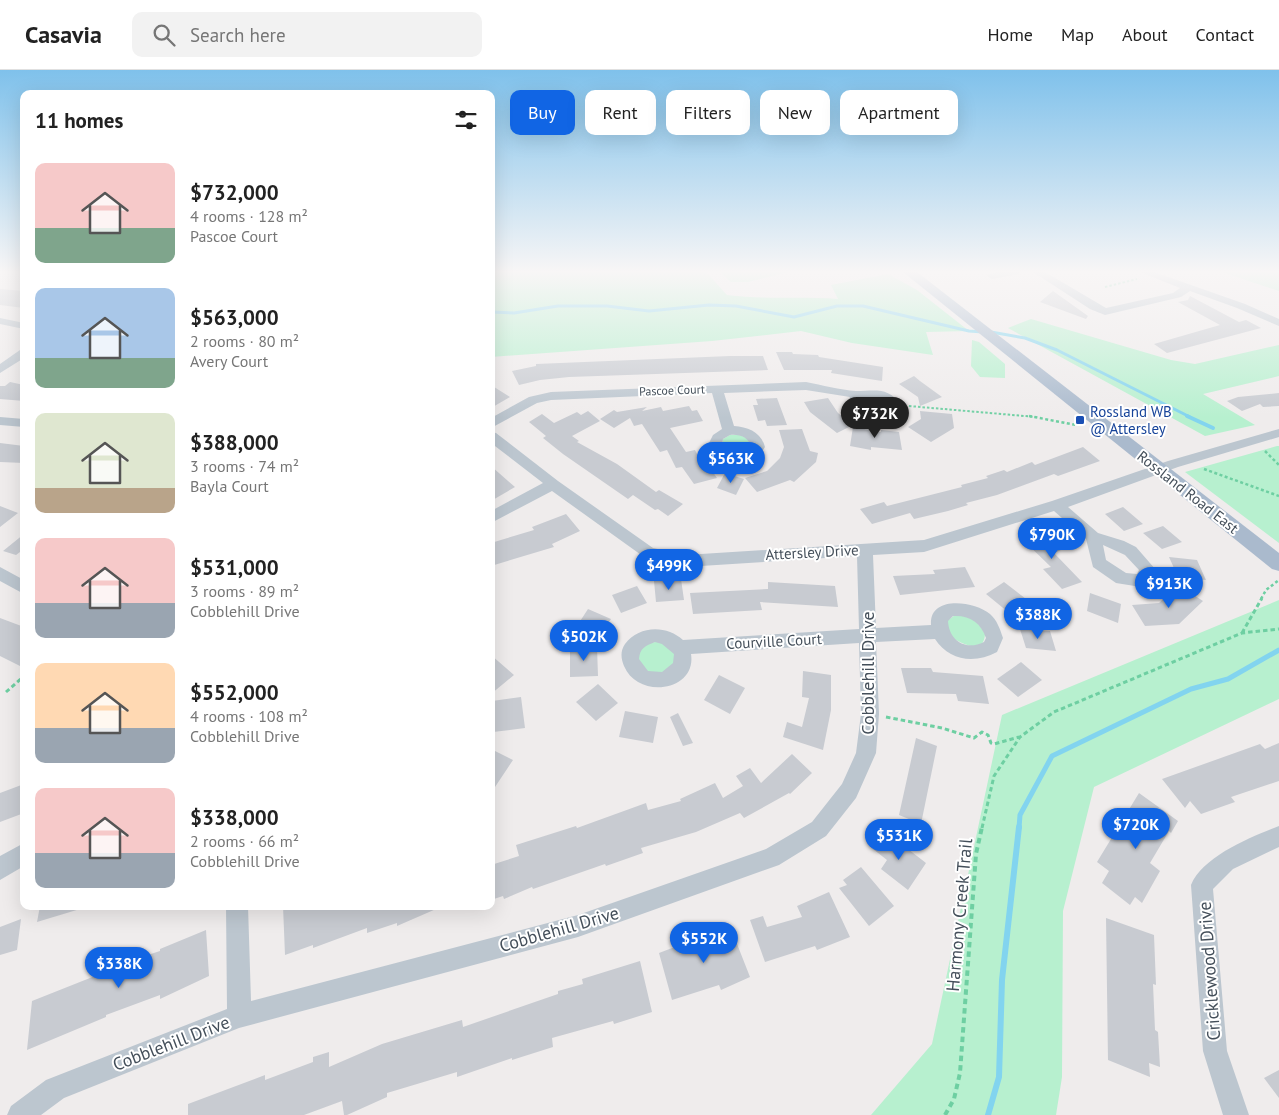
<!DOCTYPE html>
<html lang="en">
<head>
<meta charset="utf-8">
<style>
  body { margin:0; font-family:"PT Sans",sans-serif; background:#f2f2f2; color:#222; height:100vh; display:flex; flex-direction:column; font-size:19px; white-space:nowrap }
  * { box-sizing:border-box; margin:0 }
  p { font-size:16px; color:#767676 }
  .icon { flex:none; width:28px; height:28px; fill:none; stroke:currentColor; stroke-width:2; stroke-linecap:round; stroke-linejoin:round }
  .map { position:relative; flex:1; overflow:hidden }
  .panel { position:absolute; left:20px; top:20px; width:475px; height:820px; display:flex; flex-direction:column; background:#fff; border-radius:10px; box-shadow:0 5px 20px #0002 }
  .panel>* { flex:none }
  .hud { position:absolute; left:510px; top:20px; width:475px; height:45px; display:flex; gap:10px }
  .price { position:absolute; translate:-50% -42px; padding:0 11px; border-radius:18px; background:#1165e4; color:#fff; font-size:16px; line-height:32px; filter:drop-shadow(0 1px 2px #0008) }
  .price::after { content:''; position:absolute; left:50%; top:30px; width:15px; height:11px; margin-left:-8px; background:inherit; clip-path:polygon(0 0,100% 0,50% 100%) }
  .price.active { background:#222; color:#fff }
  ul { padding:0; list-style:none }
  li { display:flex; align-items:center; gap:15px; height:125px; padding:0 15px }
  li span { display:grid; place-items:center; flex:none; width:140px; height:100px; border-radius:10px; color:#555 }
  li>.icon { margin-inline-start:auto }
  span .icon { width:60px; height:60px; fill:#fffc; stroke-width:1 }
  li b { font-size:21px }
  h2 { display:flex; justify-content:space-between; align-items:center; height:60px; padding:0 15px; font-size:21px }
  .pill { padding:0 18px; border-radius:10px; background:#fff; box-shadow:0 5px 20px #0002; font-size:18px; line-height:45px }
  .pill.active { background:#1165e4; color:#fff }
  header { display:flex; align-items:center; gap:30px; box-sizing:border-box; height:70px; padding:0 25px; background:#fff; border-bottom:1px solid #e0e0e0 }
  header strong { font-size:24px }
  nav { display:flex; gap:28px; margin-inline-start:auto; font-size:18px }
  .search { width:350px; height:45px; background:#f2f2f2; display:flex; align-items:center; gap:12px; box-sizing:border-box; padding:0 18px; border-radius:10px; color:#767676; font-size:19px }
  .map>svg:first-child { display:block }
</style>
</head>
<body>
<header>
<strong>Casavia</strong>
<div class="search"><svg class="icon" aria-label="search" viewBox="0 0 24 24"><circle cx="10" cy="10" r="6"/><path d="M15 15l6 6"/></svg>Search here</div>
<nav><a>Home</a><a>Map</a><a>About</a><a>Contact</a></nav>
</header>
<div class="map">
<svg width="1279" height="1045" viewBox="0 0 1279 1045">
  <rect width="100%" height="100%" fill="#efecec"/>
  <path fill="#b7f0cf" d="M491,202h215l21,23c37,5 74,1 111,4l-7,-14 57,-11 29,16 52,41 -43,1 7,23 -81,-12 -51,-12 -89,10 -221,16z
    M720,202h68l-40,10h-17z
    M1222,202h57v19z
    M1031,249l140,41 24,4 84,-19v31l-76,18 52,31 -50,11 -197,-108z
    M972,270l7,2 26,22v14l-25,-1 -9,-11z
    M869,326l9,1 11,6 1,6c-10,8 -21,3 -29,-4v-3z
    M730,365h9l9,3 4,9c-13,9 -19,8 -30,-2l1,-6z
    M1277,376h2v97l-94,-71z
    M1279,530v99l-185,88 -31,124 -1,166 -6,38h-185l61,-71 70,-329z
    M955,545c15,1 23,5 30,19 -1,23 -26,8 -36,2l-2,-15z
    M660,571l14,10 1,11 -13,12 -14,-1 -10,-7v-16l3,-5z"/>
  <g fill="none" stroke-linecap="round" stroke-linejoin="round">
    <path stroke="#82d4ef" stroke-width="3" d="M491,242l23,1 44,-7h49l42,5 60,-6 27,1 58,11 43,-11h26l106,25 14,1
      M991,262l34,6 32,12 133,67"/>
    <path stroke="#82d4ef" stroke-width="4" d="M1187,346l26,12"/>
    <path stroke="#82d4ef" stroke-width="5" d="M1019,758l1,-13 32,-59 139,-67 37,-10 51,-29"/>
    <path stroke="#82d4ef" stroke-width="6" d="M988,1045l11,-38 3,-97 17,-153"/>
  </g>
  <path fill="#c8cbd1" d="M0,219l24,2v17l-24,-3z
    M1053,221l35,25 -2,3 -46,-17z
    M1190,226l49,26 7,-2 15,8 -94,25 -13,-9 66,-19 -42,-23 10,-2z
    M776,282h16l1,2 25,1 1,2 64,10 -1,14 -51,-8 1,-3h-48z
    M730,286h33l5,14 -199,7 -29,3 -21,5 -7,-14 24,-5v-2z
    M914,306l6,5 22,16 -22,9 -2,-9 -19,-13z
    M10,312l14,3v16l-24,-2v-13h5z
    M491,315l19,12 -19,11z
    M1279,323v13l-16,1 -3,-3 -18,7 -15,-10 11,-4z
    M777,328l10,27 -20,1 -2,-6 -7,1 -5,-16h5l-2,-6z
    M828,328l10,15 15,12 -16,8 -27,-21 -6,-10z
    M689,336l3,5 5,-1 6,11 -33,7 16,24 9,-2 8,16 5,-1 9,13 -23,6 -12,-17 -6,1 -9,-18 -7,2 -18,-28 -8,2 -4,-8 -16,10 -14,-9 14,-9 3,2 30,-5 -5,4 19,-4 2,4z
    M588,341l12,10 -28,15 7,5 -2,1 40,22 39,28 3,-2 24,14 -15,12 -10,-7 -3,1 -22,-15 -5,4 -65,-45 -20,-16 3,-2 -17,-14 13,-8 12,9 23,-11 4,3z
    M920,341l32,3 2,14 -23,14 -23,-15 13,-8z
    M853,357l28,5v-2l18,2 3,18 -31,-3v3l-21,-4z
    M802,359l8,22 8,2 -2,9 -22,20 -4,-2 -33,12 -12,-14 22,-7 13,-13 4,-11 -5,-17z
    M0,373l24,3v17l-24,-1z
    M1083,377l17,14 -42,15 -4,-2 -57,21 -31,8 2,2 -20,6 -34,8 -4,-6 -38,11 -12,-15 24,-7 3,4 75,-19 -1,-2 27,-7 -2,-2 18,-6 3,2 25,-10 3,3z
    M491,396l24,21 -24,14z
    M725,403l19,6 -8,16 -19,-7z
    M0,436l18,7 -18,14z
    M1123,437l20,17 -19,7 -19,-17z
    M566,444l14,17 -28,13 2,3 -63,19v-23l43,-13 -2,-3z
    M1163,456l19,16 -20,7 -19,-16z
    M1042,461l19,19 -7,3 28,29 -20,7 -19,-20 8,-2 -29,-28z
    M24,464v15l-8,6 -13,-4z
    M1169,487l28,3 9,20 -28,-3z
    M965,497l10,20 -75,8 -7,-19 42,-2 -2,-4z
    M681,509l3,21 -28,2 -2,-21z
    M768,512l67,4 3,21 -78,-5 2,8 -69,4 -3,-21 78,-4z
    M1004,512l22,17 -18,13 -22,-18z
    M1178,515l25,16 -24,23 -34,2 -13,-21 27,-2z
    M637,516l10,17 -26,10 -9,-18z
    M1090,523l31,11 -3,19 -31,-12z
    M588,539l23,10 -13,20 -23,-10z
    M0,548l24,9v41l-24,-12z
    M1020,559l30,2 6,20 -30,-3z
    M597,577l1,29 -28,1v-28z
    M491,585l23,20 -23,19z
    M1021,592l21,18 -24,17 -21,-18z
    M901,598h30l2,4 50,4 6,28 -31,-3 -2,-7 -49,-1z
    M803,601l28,4v35l-8,40 -40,-13 4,-15 15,5 7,-29 -7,-1z
    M719,605l26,13 -15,26 -26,-14z
    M598,614l20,19 -22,18 -20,-19z
    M521,627l4,31 -32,4 -1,-31z
    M625,641l33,6 -5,26 -34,-6z
    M678,643l15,30 -10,3 -13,-29z
    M916,668l21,8 -16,78 -22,-9z
    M1279,673v38l-48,16 4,5 -34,12 -11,-13 -5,7 -23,-29 98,-35 5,5z
    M491,679l22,11 -22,33z
    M792,684l20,19 -22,21 -1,-1 -45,25 -4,-5 -44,19 -55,16 2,5 -37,13 -1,-2 -72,25 -1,-2 -28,12 -1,-3 -12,4v-35l28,-9 -3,-11 60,-19 1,2 69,-25 2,7 33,-9 -1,-2 35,-16 8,15 20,-12 -7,-10 14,-8 11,15z
    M24,714v29l-24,9v-29z
    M1139,723l39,28 -7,12 -2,-2 -19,32 10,8 -18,32 -7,-6 -5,8 -28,-22 7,-12 -12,-9z
    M886,762l40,31 -18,27 -27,-21 6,-9 -14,-11z
    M861,797l33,39 -25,20 -30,-38 8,-3 -4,-5z
    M829,822l21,45 -33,13 -2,-4 -50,16 -15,-42 13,-4 4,11 35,-10 -5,-11z
    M40,836h40v3l-43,13z
    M283,836h160l-46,20v-3l-30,10v-5l-54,20v-3l-28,10z
    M1106,848l48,17 2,50 -3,-1 2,46 3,2 2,35 -11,-4 1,14 -42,-17z
    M21,849l-4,31 -17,5v-28z
    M730,856l20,51 -29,13 -2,-5 -47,15 -13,-47z
    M206,860l3,46 -49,23v-4l-54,20v2l-79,33 5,-49 63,-25 1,-6 24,-9v3l40,-13v-2z
    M640,891l12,51 -38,12 -1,-3 -61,17 1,9 -41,13v-2l-55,19v-5l-70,21v4l-40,18h-3l-2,-14 -38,14h-116v-11l77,-29v5l48,-18v-5l16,-5v15l53,-23 80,-24 1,7 95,-33v-3l25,-7 -1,-5z
    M1279,1000v28l-15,-20z"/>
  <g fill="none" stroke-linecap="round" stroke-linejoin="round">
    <path stroke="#6ecfa2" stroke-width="2" stroke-dasharray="2.5 2" stroke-linecap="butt" d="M1105,217l32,-8
      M909,336l127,11"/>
    <path stroke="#6ecfa2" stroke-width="2.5" stroke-dasharray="3 2.5" stroke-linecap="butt" d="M1029,346l47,9
      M1265,381l14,14
      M1204,399l75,27
      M1261,529l5,-9 13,-10"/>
    <path stroke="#6ecfa2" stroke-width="3" stroke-dasharray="4.5 3" stroke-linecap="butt" d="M1242,563l20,-35
      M6,622l18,-16
      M886,647l56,11 32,10 8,-6 6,3 3,8 3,1 25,-7
      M982,758l12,-52 26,-39 34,-25 188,-79 37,-4"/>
    <path stroke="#6ecfa2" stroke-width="4" stroke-dasharray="5.5 4" stroke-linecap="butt" d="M945,1045l9,-16 6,-26 16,-219 6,-27"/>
    <path fill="#bcc6cf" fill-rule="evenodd" d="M999,202h21l-1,2 -27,5 -5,-3 1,-2z
      M1033,202h12l61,36 67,-15 7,-5 -40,-16h14l91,32 34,15v7l-42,-18 -47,-17 -9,6 -76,18 -15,-6z
      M0,248l24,5v6l-24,-5z
      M20,280h4v8l-24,15v-9z
      M806,312c16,3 34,8 50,9 19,0 32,-5 45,14 0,0 0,8 -1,8 -7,16 -45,7 -52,-10l2,-6 -44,-7 -82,3 10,33c14,1 27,6 31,21 -15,24 -43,20 -57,-2l5,-10 9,-6 -10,-36 -161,7 -14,3 -46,25v-10l38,-21 22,-5zM868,327c9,0 15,2 21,8l-1,6c-10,4 -22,1 -27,-8zM730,365c9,-1 19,2 21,12l-9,7 -9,-1 -11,-8 1,-6z
      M0,347l24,2v8l-24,-2z
      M1279,359v8l-101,30 -110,40 30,26 26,8 12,6 20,23 -9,15 -6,2 -25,-4 -23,-16 -7,-28 -32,-28 -130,41 -51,3 3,73 55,-3c-2,-30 43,-24 59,-11 7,6 10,15 13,24l-6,14c-22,12 -48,9 -62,-13l-59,3 3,72 -3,39 -20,45 -30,38 -47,29 -201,72 -339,91 -175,70 -23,17h-34l4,-9 35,-26 181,-71 -1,-103h22l3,95 327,-86 188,-66 46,-27 30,-38 14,-31 5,-39 -2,-71 -168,11c6,37 -53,46 -67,12 -3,-7 -4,-15 1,-22 14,-19 42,-19 58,-4l176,-11 -2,-73 -172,11 -41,-10 -92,-66 -61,32v-12l52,-28 -52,-40v-11l5,1 62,48 95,67 32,7 239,-15 128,-39 116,-40zM1103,475l22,10 14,15 -2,4 -11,-1 -20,-13zM953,546c17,-1 28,7 33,22l-2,4c-18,9 -35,-1 -36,-21zM655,572l7,2 12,10 -1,9 -11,9 -14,-1 -9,-12c1,-11 6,-13 16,-17z
      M0,497l24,13v14l-24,-13z
      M1279,756v21l-46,22 -20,20 14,162 22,64h-26l-20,-64 -12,-166c12,-29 60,-48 88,-59z
      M24,773v23l-24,14v-24z"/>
    <path fill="#aabacd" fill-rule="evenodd" d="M903,202h14l362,281v18l-7,-2z"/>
  </g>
  <linearGradient id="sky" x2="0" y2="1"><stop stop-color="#7fc1eb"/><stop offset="0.58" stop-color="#f8f6f6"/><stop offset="1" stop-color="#f8f6f6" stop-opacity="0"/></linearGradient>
  <rect width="1279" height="348" fill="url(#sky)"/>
  <rect fill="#1a4fb4" stroke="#fff" stroke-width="2" x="1075" y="345" width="10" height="10" rx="2.5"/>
  <g text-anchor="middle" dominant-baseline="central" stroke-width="4" stroke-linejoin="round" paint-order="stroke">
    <g font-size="12" fill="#444f5a" stroke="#fff">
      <text transform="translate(672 320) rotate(-2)">Pascoe Court</text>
    </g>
    <g font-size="15" fill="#164399" stroke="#fff" text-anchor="start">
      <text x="1090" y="341">Rossland WB<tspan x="1090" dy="17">@ Attersley</tspan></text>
    </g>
    <g font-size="15" fill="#444f5a" stroke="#fff">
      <text transform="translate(1188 422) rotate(38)">Rossland Road East</text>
      <text transform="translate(812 482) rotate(-3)">Attersley Drive</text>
      <text transform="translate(774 571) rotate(-3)">Courville Court</text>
    </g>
    <g font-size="18" fill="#444f5a" stroke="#fff">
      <text transform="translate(867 603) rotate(-90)">Cobblehill Drive</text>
      <text transform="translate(959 845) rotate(-85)">Harmony Creek Trail</text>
      <text transform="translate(559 859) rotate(-16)">Cobblehill Drive</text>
      <text transform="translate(1209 901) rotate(-94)">Cricklewood Drive</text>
      <text transform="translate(171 973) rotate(-21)">Cobblehill Drive</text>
    </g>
  </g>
</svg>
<b class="price active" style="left:875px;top:369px">$732K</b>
<b class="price" style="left:731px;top:414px">$563K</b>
<b class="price" style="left:1052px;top:490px">$790K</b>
<b class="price" style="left:669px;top:521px">$499K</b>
<b class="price" style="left:1169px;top:539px">$913K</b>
<b class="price" style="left:1038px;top:570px">$388K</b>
<b class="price" style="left:584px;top:592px">$502K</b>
<b class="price" style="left:1136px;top:780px">$720K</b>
<b class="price" style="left:899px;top:791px">$531K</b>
<b class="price" style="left:704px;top:894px">$552K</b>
<b class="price" style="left:119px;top:919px">$338K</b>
<div class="hud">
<a class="pill active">Buy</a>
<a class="pill">Rent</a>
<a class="pill">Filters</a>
<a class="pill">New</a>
<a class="pill">Apartment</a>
</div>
<section class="panel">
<h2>11 homes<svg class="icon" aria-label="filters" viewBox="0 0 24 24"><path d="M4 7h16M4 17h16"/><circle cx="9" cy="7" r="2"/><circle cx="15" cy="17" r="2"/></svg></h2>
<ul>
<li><span style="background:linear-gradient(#f6c9c9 65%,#7fa58c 0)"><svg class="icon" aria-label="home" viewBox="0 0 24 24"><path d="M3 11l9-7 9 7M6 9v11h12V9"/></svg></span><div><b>$732,000</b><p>4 rooms · 128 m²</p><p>Pascoe Court</p></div></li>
<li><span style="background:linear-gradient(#a9c7e8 70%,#7fa58c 0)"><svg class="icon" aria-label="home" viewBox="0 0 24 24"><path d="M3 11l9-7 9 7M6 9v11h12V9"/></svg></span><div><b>$563,000</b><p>2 rooms · 80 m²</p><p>Avery Court</p></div></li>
<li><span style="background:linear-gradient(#dfe7d0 75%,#b9a48a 0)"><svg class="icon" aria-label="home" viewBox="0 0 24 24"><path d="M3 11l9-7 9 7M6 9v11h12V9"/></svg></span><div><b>$388,000</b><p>3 rooms · 74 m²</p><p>Bayla Court</p></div></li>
<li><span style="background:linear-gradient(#f6c9c9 65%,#9aa5b1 0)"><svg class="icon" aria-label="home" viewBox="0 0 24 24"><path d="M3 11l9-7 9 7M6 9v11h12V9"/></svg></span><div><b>$531,000</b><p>3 rooms · 89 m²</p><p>Cobblehill Drive</p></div></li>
<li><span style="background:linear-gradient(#ffd9b3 65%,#9aa5b1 0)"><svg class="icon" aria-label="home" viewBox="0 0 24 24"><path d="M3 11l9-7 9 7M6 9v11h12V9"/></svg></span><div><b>$552,000</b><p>4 rooms · 108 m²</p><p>Cobblehill Drive</p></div></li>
<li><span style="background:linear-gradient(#f6c9c9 65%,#9aa5b1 0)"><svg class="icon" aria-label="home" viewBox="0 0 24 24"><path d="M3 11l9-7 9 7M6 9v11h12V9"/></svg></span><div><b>$338,000</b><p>2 rooms · 66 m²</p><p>Cobblehill Drive</p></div></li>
</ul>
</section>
</div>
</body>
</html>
